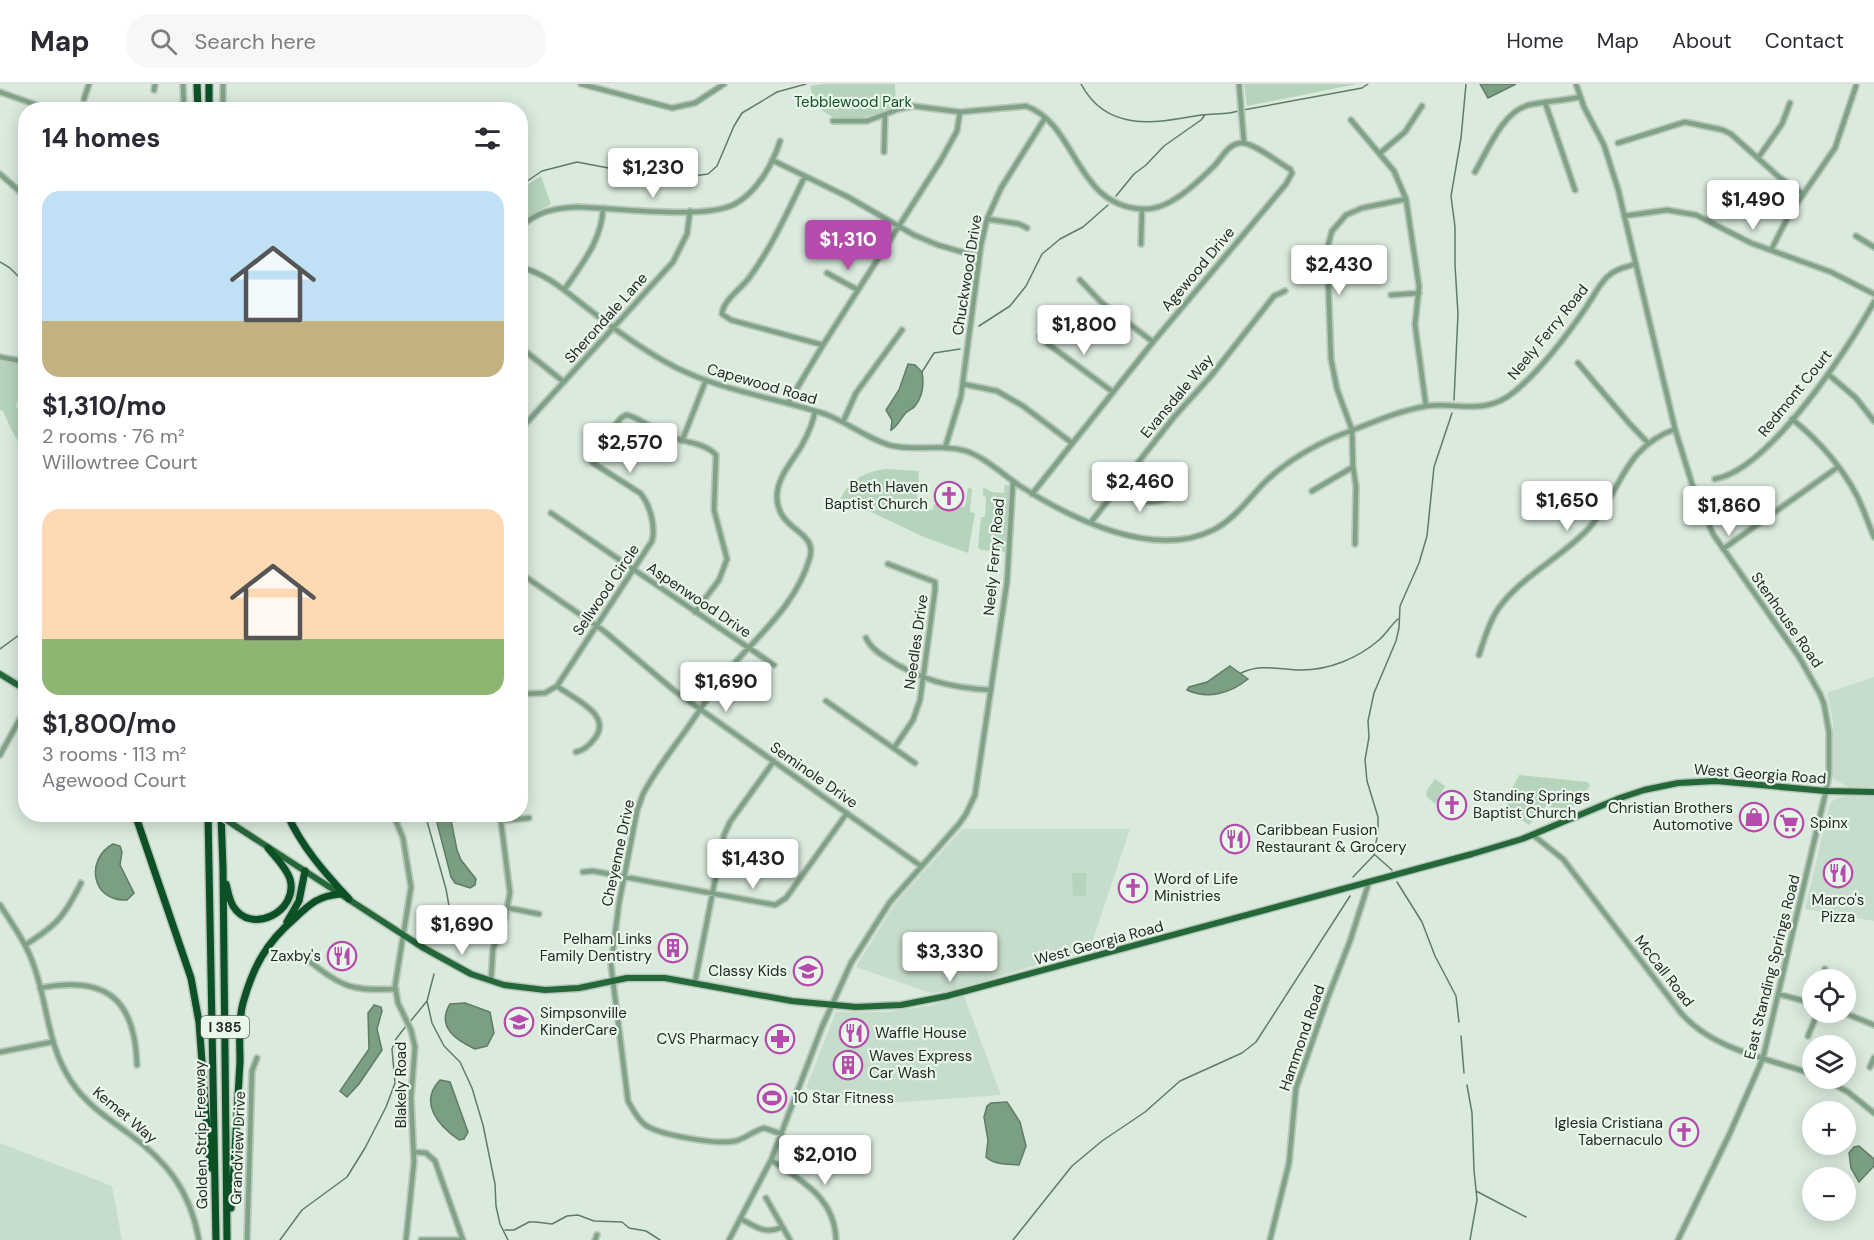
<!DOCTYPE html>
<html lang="en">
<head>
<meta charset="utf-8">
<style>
  body { margin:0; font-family:"DM Sans",sans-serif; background:#f7f7f7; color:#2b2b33; height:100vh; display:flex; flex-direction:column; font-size:22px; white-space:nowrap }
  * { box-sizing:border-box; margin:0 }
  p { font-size:20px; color:#7c7c81 }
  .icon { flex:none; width:33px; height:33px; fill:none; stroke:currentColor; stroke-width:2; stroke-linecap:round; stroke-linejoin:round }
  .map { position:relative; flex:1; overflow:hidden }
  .drawer { position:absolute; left:18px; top:18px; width:510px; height:720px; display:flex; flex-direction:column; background:#fff; border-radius:24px; box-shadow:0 3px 15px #0003 }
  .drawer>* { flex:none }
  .controls { position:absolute; left:1802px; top:885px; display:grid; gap:12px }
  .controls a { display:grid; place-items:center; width:54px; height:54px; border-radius:50%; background:#fff; box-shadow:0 3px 15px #0003; font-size:30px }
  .price { position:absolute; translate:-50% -51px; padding:0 14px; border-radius:6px; background:#fff; color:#222; font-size:20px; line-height:39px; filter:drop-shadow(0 2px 3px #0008) }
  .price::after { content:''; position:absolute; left:50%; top:36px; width:18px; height:14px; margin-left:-9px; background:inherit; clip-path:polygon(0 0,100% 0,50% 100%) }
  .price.current { background:#b54bac; color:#fff }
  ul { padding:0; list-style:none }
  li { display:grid; align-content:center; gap:12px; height:318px; padding:0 24px }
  li span { display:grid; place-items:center; height:186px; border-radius:18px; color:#555 }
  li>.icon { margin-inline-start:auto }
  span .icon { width:108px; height:108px; fill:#fffc; stroke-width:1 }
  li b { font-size:26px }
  h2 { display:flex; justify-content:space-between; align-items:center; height:72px; padding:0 24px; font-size:26px }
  header { display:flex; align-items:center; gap:36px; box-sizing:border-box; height:84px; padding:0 30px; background:#fff; border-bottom:2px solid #e1e1e2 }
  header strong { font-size:28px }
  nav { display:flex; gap:33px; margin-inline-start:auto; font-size:21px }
  .search { width:420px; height:54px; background:#f7f7f7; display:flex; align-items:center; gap:15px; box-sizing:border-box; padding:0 21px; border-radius:24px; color:#7c7c81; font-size:22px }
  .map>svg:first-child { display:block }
</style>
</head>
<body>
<header>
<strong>Map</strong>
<div class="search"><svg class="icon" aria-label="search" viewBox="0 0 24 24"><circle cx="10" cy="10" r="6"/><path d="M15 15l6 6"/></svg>Search here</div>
<nav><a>Home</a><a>Map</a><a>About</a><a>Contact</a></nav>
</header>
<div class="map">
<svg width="1874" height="1156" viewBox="0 0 1874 1156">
  <rect width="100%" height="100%" fill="#daeadd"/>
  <path fill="#c7ddcb" d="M1874,593v110h-25l-16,-8v-58l-6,-28z
    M1848,712h26v125l-69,-12 25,-106 7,-5z
    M962,745h168l-40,119 -134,42 -25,3 -75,-26 38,-62z
    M964,912l37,99 -140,10 -55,-17 30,-76h50l43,-6z
    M0,1059l112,43 10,54h-122z"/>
  <path fill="#b5d4bb" d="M822,0h73l1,22c-32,14 -76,27 -86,-20z
    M1244,0h113l-110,22z
    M541,92l10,28 -30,17v-32z
    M0,276l25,5 -9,42 9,3v42l-12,-19 -10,-22 -3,-1z
    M886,385l33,2 -2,29 3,2v5l13,3 1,-6 31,3 3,-19 4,1 -2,23 5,1 -7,40 -44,-16 -74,-35 -10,-2c9,-20 24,-28 46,-31z
    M1005,400l4,3 -3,65 -25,-2 -3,-2 3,-31h4l1,-20 -3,-2v-8l9,5 12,1z
    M1519,691l69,7 2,4 -24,30 -19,-11 -18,20 -22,-15v-12z
    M1435,695l10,7 -10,18 -9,-8 1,-6z
    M1072,789h14v23h-13z"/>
  <path fill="#7a9f82" stroke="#607c66" stroke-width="1.5" d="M1480,0h36l-28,14z
    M908,280l7,1 7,7c2,11 1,24 -7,34 -3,4 -8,4 -11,9 -5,6 -6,11 -13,15l1,-10 -6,-10 13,-20z
    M1230,582l18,13c-17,14 -40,21 -61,11l2,-3 18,-5z
    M435,731h15l7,35 4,10 15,19 -1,6 -5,3 -15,-5 -4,-6z
    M113,760l7,2 2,6 -2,13 14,28 -7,7c-36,2 -42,-41 -14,-56z
    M465,919l25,9 4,21 -7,13 -12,3c-19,-9 -39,-22 -25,-45z
    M374,921l7,2 1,4 -5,18 5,21 -23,34 -12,13 -7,-6 29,-42 -1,-36z
    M440,996l10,2 18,50 -4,7 -5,1c-20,-14 -41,-37 -19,-60z
    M1007,1018l13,20 6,24 -7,19c-11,-1 -25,0 -33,-8l2,-17 -4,-23 3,-11 4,-3z
    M1859,1062l15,13v7l-15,16 -8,-14 -2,-15 5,-6z"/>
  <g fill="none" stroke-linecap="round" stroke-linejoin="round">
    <path stroke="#607c66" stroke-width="1.5" d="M1081,0c26,49 75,39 120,31 13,-2 26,0 37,-4
      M237,23l7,3
      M1243,26l119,-22 6,-4
      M520,102l22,-15 35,-9 42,8 37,-1 30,8 22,-3 9,-8 17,-40 8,-13 35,-21 29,-8
      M1116,112l18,-22 12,-9 18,-19 37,-26 4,-5
      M0,178l10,6 16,16
      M979,242l31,-20 16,-20 16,-32 18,-15 23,-12 25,-22
      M922,288l12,-19 26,-4
      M1454,316l4,-86 -3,-49v-38l-4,-31 10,-58 5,-54
      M0,565l26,-19
      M1241,589c20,-10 39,-3 60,-3 29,0 57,-12 78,-30 7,-6 12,-15 19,-21
      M425,730l21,75 6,34 -4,19
      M1375,771l17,15
      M1353,793l21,-22 4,-24v-14l-11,-36 -2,-21 4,-23 -1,-16 6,-28 22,-52 3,-13 1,-22 19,-43 8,-27 7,-69 18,-54
      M1397,798l25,40 13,34 21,40 3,26
      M427,917l5,22 12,23 16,16 12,26 11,37 12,59 1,22 4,18 8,16
      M409,939l18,-22 7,-27
      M1461,952l3,37
      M1467,1001l5,28 2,57 3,30 -7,40
      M1476,1107l50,26
      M505,1146h9l15,-8h7l16,2 15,-8 11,-1 16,6 28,1 7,6 17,3 14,9
      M280,1156l22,-30 45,-33 18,-29 21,-41 9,-24 -3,-34 4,-10 10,-13
      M1013,1156l59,-74 30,-25 43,-29 35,-31 62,-28 14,-11 94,-146"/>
    <g stroke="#b9c7bc" stroke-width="8">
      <path id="minor" d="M183,0l1,26
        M223,0v26
        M581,0l91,24 23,-5 29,-19
        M1239,0l5,59
        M1576,0l8,23 20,38 14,44 57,240 17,55 21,50 86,123 21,37 4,10 5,28v42l-3,17 -63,267 -33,75 -52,107
        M154,6l1,-6
        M0,8l51,18
        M84,15l5,-15
        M1545,18l30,88
        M92,26l10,-4 17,4
        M1351,36l43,51 12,28 13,87 -4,39 11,81
        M833,37h34l32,-12 14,-3 47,6 66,-6c52,19 48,99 116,103 27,2 55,-26 73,-44 8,-9 14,-22 27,-22 12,0 37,20 48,26l2,4 -6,11 -133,158 -121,152
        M1618,59l67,-21 38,8 8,4 48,43 24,17
        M884,68l1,-37
        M1380,69l25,-21 17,-26
        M1758,74l24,-34 8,-21
        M772,76l76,37 66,38 24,10 41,12
        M1475,88c13,-22 28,-61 54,-67 17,-4 34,-4 51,-8
        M0,90l26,23
        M805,92c-17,35 -33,71 -56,102 -8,11 -26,22 -27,36l9,6 92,25
        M1624,132l43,-6 29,5 55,28 80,29 43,22
        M987,135l32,5 8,4
        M520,144c16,-17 36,-20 58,-21 38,1 127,13 157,-3 22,-12 38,-40 45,-63
        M1856,152l18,11
        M1141,160l1,-35
        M1771,166l18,-35 46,-67 21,-62
        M520,183c27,7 45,24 66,40 28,22 59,45 91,61 46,23 99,30 148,46 22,8 41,24 64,31 25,7 52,-2 77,6 20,7 36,23 54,35 50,32 133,74 193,44 21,-10 36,-32 52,-48 24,-23 57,-41 88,-52 23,-9 49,-20 74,-24 32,-4 58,10 87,-14 27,-22 51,-54 71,-83 7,-10 13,-23 22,-32 8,-8 19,-10 29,-13
        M827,189l31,17
        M1080,196l21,22 52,40
        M564,206c18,-26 38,-50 39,-82
        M1391,211l28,-2
        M1040,252l8,8 65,48
        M520,263l44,35
        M0,273l26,5
        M1578,279l51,60 19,20
        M1828,290l28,24 18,23
        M963,300l34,7 26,15 49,37
        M788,319l35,-58 118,-185 16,-29 3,-19
        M1792,335c26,21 48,45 64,75 7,13 12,29 18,43
        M843,338l13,-29 46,-63
        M520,346l153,-168 14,-28 3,-23
        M682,357l24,-61
        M945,364l16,-52 20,-151 6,-26 14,-31 44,-70
        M1715,395c54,-9 133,-130 159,-177
        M1115,407c21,9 29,15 52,8
        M1312,407l41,-24
        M551,429l223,152
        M1091,438l83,-105 37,-41 63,-80 11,-5
        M1355,460l1,-58 -3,-19 -1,-37 -15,-41 -6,-30 -4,-110 5,-18 14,-16 16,-7 44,-9
        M1723,465l115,-82
        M888,480l47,18v8l-15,110 -7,20 -19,28
        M520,489l84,58 72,61 245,174
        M866,554c4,9 11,14 19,19 34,23 66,31 106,33
        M1479,571c5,-15 10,-33 19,-46 23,-33 66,-53 92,-82 32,-37 32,-78 85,-98
        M557,602c15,12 56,28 38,52 -5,7 -10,12 -19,14
        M520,610l25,-1 12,-7 95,-145c4,-14 -2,-37 -12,-48l-47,-30 -2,-3 3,-9 27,-33 5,-3c12,1 29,16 42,21 15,6 38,7 48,19l-2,55 13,49 -8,21 -24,32
        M826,617l89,62
        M0,671l26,-47
        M393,730l10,24 8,49 -16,99 3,17 13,27 4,17 -4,51 3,64 -8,78
        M501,737l28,-3
        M1533,751l30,24 118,154c32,37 86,45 131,61
        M583,788l10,-1 182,34 11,-7 61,-85
        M0,821c13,20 28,41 35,64 13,38 13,78 36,112 14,22 36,37 57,52 40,29 62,58 71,107
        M508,824l31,6
        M25,861c32,-20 39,-28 56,-62
        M308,876c34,28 45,31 88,29
        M1825,885l1,11
        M491,897l2,-32 12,-31 5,-25 -10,-79
        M695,898l29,-147 6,-13 44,-61
        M40,904c66,-13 95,11 97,77
        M1778,910l34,9
        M1842,928l32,13
        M1808,952l10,-24
        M0,968l52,-10
        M1870,983l4,-9
        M1822,994l26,14 26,21
        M782,1050l-18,-6c-11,3 -19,11 -29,13 -17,4 -78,-6 -91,-17 -7,-6 -11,-14 -16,-23l-17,-136 8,-62 18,-92 6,-17c12,-23 28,-43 43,-64 15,-21 29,-44 45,-63 31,-35 66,-64 79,-110 7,-27 -32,-26 -33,-59 -1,-20 16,-37 25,-53 6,-11 11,-21 13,-34
        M414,1068l12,1 9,8 28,79
        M771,1076c31,21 64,38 65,80
        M766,1114l24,42
        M741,1135c15,8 25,16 41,8
        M247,1156l5,-169 5,-13
        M421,1156h42
        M595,1156l2,-5
        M729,1156l42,-80 51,-133 29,-64 39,-61 69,-78 7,-10 9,-19 32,-213 6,-101
        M1270,1156l19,-77 7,-75 32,-91 22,-56 19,-59"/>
    </g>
    <g stroke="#b9c7bc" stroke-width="9">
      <path id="major" d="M0,590l26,16
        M237,743l185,120 49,27 33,11 41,5 34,-2 48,-10h38l127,23 64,6 45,-2 46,-9 525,-142 50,-15 98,-41 24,-8 34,-7 38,-2 110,10 48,1"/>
    </g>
    <g stroke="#b9c7bc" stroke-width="10">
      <path id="highway" d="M197,0l1,26
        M209,0v26
        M135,730l56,164 8,44 11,146
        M208,730l8,426
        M221,730l2,54 4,372
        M287,730c15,33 37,58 62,85
        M226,800c2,7 3,15 7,22 18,30 66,5 57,-27 -4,-12 -14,-21 -22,-31
        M287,838l12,-21 6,-30
        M231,1124c4,-49 6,-97 9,-146 0,-19 -2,-41 3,-59 10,-36 23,-60 51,-84 16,-15 24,-23 46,-25"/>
    </g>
    <use href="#minor" stroke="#80a287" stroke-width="4.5"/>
    <use href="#major" stroke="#24683a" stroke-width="6"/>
    <use href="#highway" stroke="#0c5026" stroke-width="7"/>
    <g stroke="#b9c7bc" stroke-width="9" stroke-linecap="butt">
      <path id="major-bridge" d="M218,730l19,13"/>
    </g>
    <use href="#major-bridge" stroke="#24683a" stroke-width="6"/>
  </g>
  <defs>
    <g id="church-ring" transform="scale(1.5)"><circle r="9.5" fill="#e8f7ea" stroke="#b54bac" stroke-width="1.5"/><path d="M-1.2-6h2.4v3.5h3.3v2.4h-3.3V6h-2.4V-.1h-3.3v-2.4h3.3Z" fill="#b54bac"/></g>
    <g id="shop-ring" transform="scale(1.5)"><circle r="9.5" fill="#e8f7ea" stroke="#b54bac" stroke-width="1.5"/><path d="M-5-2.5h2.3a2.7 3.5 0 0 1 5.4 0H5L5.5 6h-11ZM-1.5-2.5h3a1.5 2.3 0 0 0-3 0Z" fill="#b54bac"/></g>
    <g id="supermarket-ring" transform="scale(1.5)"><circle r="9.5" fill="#e8f7ea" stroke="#b54bac" stroke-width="1.5"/><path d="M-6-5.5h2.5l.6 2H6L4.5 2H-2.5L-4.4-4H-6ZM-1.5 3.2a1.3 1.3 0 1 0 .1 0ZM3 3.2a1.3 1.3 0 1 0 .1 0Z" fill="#b54bac"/></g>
    <g id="restaurant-ring" transform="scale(1.5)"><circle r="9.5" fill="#e8f7ea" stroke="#b54bac" stroke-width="1.5"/><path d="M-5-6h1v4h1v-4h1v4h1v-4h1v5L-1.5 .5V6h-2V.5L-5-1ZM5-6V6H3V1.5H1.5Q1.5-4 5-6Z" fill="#b54bac"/></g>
    <g id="building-ring" transform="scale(1.5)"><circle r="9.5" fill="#e8f7ea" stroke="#b54bac" stroke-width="1.5"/><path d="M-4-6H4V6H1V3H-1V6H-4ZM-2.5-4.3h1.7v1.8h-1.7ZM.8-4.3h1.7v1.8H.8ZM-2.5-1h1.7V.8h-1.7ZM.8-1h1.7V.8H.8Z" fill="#b54bac"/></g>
    <g id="school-ring" transform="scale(1.5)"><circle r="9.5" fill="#e8f7ea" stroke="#b54bac" stroke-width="1.5"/><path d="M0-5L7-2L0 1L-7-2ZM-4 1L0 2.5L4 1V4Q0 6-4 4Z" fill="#b54bac"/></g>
    <g id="pharmacy-ring" transform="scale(1.5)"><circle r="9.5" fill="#e8f7ea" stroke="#b54bac" stroke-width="1.5"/><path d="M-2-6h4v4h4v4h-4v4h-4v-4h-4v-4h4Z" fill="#b54bac"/></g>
    <g id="stadium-ring" transform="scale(1.5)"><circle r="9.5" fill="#e8f7ea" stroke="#b54bac" stroke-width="1.5"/><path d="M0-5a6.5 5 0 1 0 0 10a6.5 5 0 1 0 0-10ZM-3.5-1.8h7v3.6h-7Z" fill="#b54bac"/></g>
  </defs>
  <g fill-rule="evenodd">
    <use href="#church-ring" x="949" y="412"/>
    <use href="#church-ring" x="1452" y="721"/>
    <use href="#shop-ring" x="1754" y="733"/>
    <use href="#supermarket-ring" x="1789" y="739"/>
    <use href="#restaurant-ring" x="1235" y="755"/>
    <use href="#restaurant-ring" x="1838" y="789"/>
    <use href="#church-ring" x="1133" y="804"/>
    <use href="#building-ring" x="673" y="864"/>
    <use href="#restaurant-ring" x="342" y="872"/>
    <use href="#school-ring" x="808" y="887"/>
    <use href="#school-ring" x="519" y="938"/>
    <use href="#restaurant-ring" x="854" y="949"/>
    <use href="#pharmacy-ring" x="780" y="955"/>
    <use href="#building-ring" x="848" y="981"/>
    <use href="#stadium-ring" x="772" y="1014"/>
    <use href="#church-ring" x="1684" y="1048"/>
  </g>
  <g text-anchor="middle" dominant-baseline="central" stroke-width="4.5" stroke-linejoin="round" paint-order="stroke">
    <rect fill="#e8f7ea" stroke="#606861" stroke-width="1.5" x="201" y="932" width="48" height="22" rx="4.5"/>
    <g font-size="14" font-weight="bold" fill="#252a26">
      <text x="225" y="943">I 385</text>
    </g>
    <g font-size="15" fill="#155029" stroke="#e8f7ea">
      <text x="853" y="18">Tebblewood Park</text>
    </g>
    <g font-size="15" fill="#252a26" stroke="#e8f7ea">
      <text transform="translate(1198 185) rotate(-50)">Agewood Drive</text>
      <text transform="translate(967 191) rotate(-81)">Chuckwood Drive</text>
      <text transform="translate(606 234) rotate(-48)">Sherondale Lane</text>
      <text transform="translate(1548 248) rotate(-51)">Neely Ferry Road</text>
      <text transform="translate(762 300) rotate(16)">Capewood Road</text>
      <text transform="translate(1795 309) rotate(-51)">Redmont Court</text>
      <text transform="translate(1177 312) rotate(-50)">Evansdale Way</text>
      <text transform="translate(994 473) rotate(-85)">Neely Ferry Road</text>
      <text transform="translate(606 506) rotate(-56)">Sellwood Circle</text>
      <text transform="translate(699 516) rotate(34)">Aspenwood Drive</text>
      <text transform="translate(1787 536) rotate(55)">Stenhouse Road</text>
      <text transform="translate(916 558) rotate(-82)">Needles Drive</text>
      <text transform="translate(1760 690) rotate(4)">West Georgia Road</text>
      <text transform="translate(814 691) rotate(35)">Seminole Drive</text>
      <text transform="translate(618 769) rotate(-78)">Cheyenne Drive</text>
      <text transform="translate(1099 859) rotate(-15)">West Georgia Road</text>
      <text transform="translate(1772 883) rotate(-76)">East Standing Springs Road</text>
      <text transform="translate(1664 887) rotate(52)">McCall Road</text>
      <text transform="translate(1302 954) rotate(-71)">Hammond Road</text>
      <text transform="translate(401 1001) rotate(-90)">Blakely Road</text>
      <text transform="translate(125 1031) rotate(40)">Kemet Way</text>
      <text transform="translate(201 1051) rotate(-91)">Golden Strip Freeway</text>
      <text transform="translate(238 1064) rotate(-88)">Grandview Drive</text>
    </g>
    <g font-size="15" fill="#252a26" stroke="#e8f7ea" text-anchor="start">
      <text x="928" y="403" text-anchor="end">Beth Haven<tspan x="928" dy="17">Baptist Church</tspan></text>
      <text x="1473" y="712">Standing Springs<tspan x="1473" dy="17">Baptist Church</tspan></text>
      <text x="1733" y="724" text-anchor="end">Christian Brothers<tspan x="1733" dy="17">Automotive</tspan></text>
      <text x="1810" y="739">Spinx</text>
      <text x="1256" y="746">Caribbean Fusion<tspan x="1256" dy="17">Restaurant &amp; Grocery</tspan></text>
      <text x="1154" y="795">Word of Life<tspan x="1154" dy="17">Ministries</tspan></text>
      <text x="1838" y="816" text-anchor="middle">Marco's<tspan x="1838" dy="17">Pizza</tspan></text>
      <text x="652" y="855" text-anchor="end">Pelham Links<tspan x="652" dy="17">Family Dentistry</tspan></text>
      <text x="321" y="872" text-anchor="end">Zaxby's</text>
      <text x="787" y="887" text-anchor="end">Classy Kids</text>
      <text x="540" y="929">Simpsonville<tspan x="540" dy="17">KinderCare</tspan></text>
      <text x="875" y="949">Waffle House</text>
      <text x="759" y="955" text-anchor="end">CVS Pharmacy</text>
      <text x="869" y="972">Waves Express<tspan x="869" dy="17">Car Wash</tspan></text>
      <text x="793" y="1014">10 Star Fitness</text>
      <text x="1663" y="1039" text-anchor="end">Iglesia Cristiana<tspan x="1663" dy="17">Tabernaculo</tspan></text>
    </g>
  </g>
</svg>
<div class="controls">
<a><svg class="icon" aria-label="locate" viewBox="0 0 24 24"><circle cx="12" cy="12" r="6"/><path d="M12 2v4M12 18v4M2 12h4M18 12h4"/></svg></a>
<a><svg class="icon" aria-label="layers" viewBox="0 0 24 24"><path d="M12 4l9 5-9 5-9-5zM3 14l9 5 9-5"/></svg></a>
<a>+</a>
<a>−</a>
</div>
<b class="price" style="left:653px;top:115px">$1,230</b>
<b class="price" style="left:1753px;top:147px">$1,490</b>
<b class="price current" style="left:848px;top:187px">$1,310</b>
<b class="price" style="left:1339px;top:212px">$2,430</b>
<b class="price" style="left:1084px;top:272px">$1,800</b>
<b class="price" style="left:630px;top:390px">$2,570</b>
<b class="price" style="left:1140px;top:429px">$2,460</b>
<b class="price" style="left:1567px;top:448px">$1,650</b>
<b class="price" style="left:1729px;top:453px">$1,860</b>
<b class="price" style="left:726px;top:629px">$1,690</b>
<b class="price" style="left:753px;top:806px">$1,430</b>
<b class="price" style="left:462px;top:872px">$1,690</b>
<b class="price" style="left:950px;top:899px">$3,330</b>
<b class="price" style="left:825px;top:1102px">$2,010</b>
<section class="drawer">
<h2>14 homes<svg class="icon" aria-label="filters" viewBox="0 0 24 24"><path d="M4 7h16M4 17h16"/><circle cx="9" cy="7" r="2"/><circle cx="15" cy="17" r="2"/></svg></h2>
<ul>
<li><span style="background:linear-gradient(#bfe0f5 70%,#c2b280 0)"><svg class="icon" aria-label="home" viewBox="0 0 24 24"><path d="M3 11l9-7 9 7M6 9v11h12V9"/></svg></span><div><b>$1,310/mo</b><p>2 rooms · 76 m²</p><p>Willowtree Court</p></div></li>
<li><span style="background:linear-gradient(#ffd9b3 70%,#8fb573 0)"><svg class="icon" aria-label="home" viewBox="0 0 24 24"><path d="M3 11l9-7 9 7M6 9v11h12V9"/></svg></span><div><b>$1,800/mo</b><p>3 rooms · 113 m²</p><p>Agewood Court</p></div></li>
</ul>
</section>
</div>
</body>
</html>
